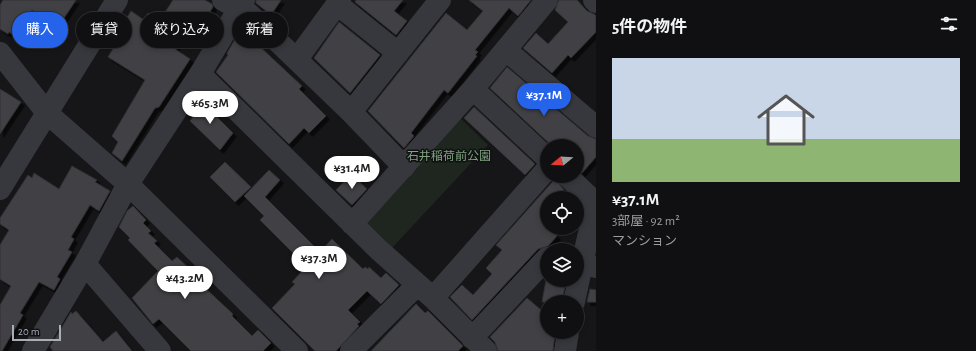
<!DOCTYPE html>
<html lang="ja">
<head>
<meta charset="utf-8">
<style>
  body { margin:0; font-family:"Alegreya Sans","Noto Sans JP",sans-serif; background:#1e1e20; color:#f1f3f6; height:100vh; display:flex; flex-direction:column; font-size:15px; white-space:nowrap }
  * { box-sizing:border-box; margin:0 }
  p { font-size:13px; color:#9c9d9f }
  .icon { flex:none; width:22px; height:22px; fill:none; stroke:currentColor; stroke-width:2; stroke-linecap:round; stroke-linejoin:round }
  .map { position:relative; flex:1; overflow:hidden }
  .details { display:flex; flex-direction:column; background:#101012; width:380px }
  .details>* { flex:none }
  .guide { position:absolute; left:12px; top:12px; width:380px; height:36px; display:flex; gap:8px }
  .needle { width:26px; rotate:252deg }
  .tools { position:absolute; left:540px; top:139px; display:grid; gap:8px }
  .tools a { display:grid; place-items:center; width:44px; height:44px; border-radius:50%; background:#101012; box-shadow:0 2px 6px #0003,0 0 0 1px #303032; font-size:20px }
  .scale { position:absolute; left:12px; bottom:10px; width:49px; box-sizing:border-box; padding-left:4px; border:2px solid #a8adb8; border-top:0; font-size:11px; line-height:14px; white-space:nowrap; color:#a8adb8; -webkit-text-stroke:3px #111113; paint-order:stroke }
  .price { position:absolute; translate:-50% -34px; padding:0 9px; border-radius:14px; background:#fff; color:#222; font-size:13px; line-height:26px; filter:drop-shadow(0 1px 2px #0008) }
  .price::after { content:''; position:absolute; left:50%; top:24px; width:12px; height:9px; margin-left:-6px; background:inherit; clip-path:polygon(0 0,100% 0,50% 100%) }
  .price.current { background:#2563eb; color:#fff }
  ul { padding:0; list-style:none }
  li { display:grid; align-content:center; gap:8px; height:212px; padding:0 16px }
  li span { display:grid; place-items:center; height:124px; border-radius:0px; color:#555 }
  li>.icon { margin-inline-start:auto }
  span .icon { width:72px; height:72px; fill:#fffc; stroke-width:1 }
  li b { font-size:17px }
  h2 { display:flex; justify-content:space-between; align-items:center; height:48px; padding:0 16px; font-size:17px }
  .tag { padding:0 14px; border-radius:18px; background:#101012; box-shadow:0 2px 6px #0003,0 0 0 1px #303032; font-size:14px; line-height:36px }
  .tag.current { background:#2563eb; color:#fff }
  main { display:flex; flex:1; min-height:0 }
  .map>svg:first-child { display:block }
</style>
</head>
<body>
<main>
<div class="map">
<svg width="596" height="351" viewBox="0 0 596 351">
  <defs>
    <filter id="shadow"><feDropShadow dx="3.5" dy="3.5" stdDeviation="0" flood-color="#0009"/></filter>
  </defs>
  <rect width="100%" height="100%" fill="#161618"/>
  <path fill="#1e261f" d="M458,116l30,29 -97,104 -24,-23 -1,-8z"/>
  <path fill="#404145" stroke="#303034" filter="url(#shadow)" d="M3,0h73l-18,27 -26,-17 -16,26 -7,-4 -1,2 -8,-5v-24z
    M173,0h32l7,4 1,3 -11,17 -8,-5 -19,30 15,10 -31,48 -4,1 -33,53 -10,-8 6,-11 -6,-6 33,-56 -37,-23 19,-31 -4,-2 8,-13 13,9 4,-7 12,7z
    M256,0h25l-10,15 -15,-12z
    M356,0h47l-9,11 13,10 -11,14 -41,-33z
    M469,0h62l-13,16 -9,-8 -34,42 3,2 -3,3 2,1 -29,37 -4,-3 -33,43 3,3 -10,12 -36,-37 78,-98 21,17 16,-19z
    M559,0h18l10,11 7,3 2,2v16l-25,26 -3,-3 -16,18 -29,-25 13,-15 12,11 20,-22 -13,-12z
    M339,22l41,33 -30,38 -36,-35z
    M241,29l61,57 -3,3 27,27 -17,17 -5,-5 -15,16 -73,-72 12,-17 -1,-2z
    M507,67l81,69 8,3v18l-14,16 -5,-5v-22h-25l-62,-58z
    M0,89l21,13 -21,32z
    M199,99l34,34 -13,17 -30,-29 3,-4 -4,-4z
    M474,107l61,57 -10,11 -61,-57z
    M225,162l26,25 -16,15 -25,-25z
    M72,166l25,14 -2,2 15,9 -11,20 -9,-6 -19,32 3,2 -6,11 4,2 -15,25 3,2 -6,11 -15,-8 -19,31 3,2 -21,36h-2v-46l11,-19 -11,-7v-34l9,-15 -9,-6v-6l28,-43 4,3 2,-5 25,16z
    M269,170l11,10 -15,17 55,55 12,-13 31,30 2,-2 3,2 1,-2 12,11 5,-5 13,12 -18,19 -14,-13 -19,19 12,12 -3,2 2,2 -23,25h-21l-43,-43 23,-24 -3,-2 12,-13 -11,-9 3,-4 -36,-36 4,-4 -20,-20z
    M351,174l16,15 -15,16 -16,-15z
    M555,179l9,11 -7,8h-10v30l10,8 -9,10 -10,3 -66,71 -22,-23 12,-12 11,10 19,-21 -6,-6 16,-18 -6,-5z
    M133,206l13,14 -3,3 8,8 -3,2 9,8 -3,2 18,18 5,-4 15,14 -3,2 44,41 -1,2 20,20 6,-6 13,13 -8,8h-72l-32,-32 -6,5 -21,-26 26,-27 -30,-31 2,-2 -11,-11 8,-16z
    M546,280h20l-4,22h-20z
    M590,289l6,1v12h-9z
    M527,298l20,17v17h8l-2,19h-55l-3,-9 -5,-5z
    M416,304l9,9 3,-2 35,35 -5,5h-87z
    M76,311l27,31 13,-11 16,20h-79l-3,-4 21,-35 1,2z"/>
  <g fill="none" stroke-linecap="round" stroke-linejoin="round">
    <path stroke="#37383d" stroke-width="22" d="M223,0l26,14 102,98 53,55
      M594,0l2,2
      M337,4l61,49
      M506,50l90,77
      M0,53l47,60 81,71 169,167
      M297,59l43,-59
      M200,74l179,176 54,48 53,53
      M473,89l74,69
      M351,112l89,-112
      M567,176l29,27
      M0,189l117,-189
      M596,202l-14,62 14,3
      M352,224l121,-135 74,-89
      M85,264l75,87
      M433,298l114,-129
      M574,302l8,-38 -5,-1
      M472,338l75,-80
      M33,351l52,-87 43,-80 72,-110 44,-74
      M351,351l66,-66
      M565,351l3,-19"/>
  </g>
  <g text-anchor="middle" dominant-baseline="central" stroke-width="3" stroke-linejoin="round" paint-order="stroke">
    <g font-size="12" fill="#7fa381" stroke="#111113">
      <text x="449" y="156">石井稲荷前公園</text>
    </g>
  </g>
</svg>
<div class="tools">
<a><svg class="needle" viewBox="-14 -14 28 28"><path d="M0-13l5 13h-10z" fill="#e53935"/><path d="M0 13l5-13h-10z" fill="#9c9d9f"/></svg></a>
<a><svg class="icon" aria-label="locate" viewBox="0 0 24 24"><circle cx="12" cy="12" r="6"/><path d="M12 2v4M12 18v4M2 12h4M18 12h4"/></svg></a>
<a><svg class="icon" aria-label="layers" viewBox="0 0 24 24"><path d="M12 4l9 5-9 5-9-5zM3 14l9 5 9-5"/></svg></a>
<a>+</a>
</div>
<div class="scale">20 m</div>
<b class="price current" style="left:544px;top:117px">¥37.1M</b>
<b class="price" style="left:210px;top:125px">¥65.3M</b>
<b class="price" style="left:352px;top:190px">¥31.4M</b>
<b class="price" style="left:319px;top:280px">¥37.3M</b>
<b class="price" style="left:185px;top:300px">¥43.2M</b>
<div class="guide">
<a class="tag current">購入</a>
<a class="tag">賃貸</a>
<a class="tag">絞り込み</a>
<a class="tag">新着</a>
</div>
</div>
<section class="details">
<h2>5件の物件<svg class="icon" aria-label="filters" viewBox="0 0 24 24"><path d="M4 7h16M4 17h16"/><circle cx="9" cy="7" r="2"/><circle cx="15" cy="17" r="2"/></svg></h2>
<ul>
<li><span style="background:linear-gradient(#c9d6e8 65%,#8fb573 0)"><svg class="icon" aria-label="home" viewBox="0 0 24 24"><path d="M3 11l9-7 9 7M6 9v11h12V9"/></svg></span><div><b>¥37.1M</b><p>3部屋 · 92 m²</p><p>マンション</p></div></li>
</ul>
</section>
</main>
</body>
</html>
